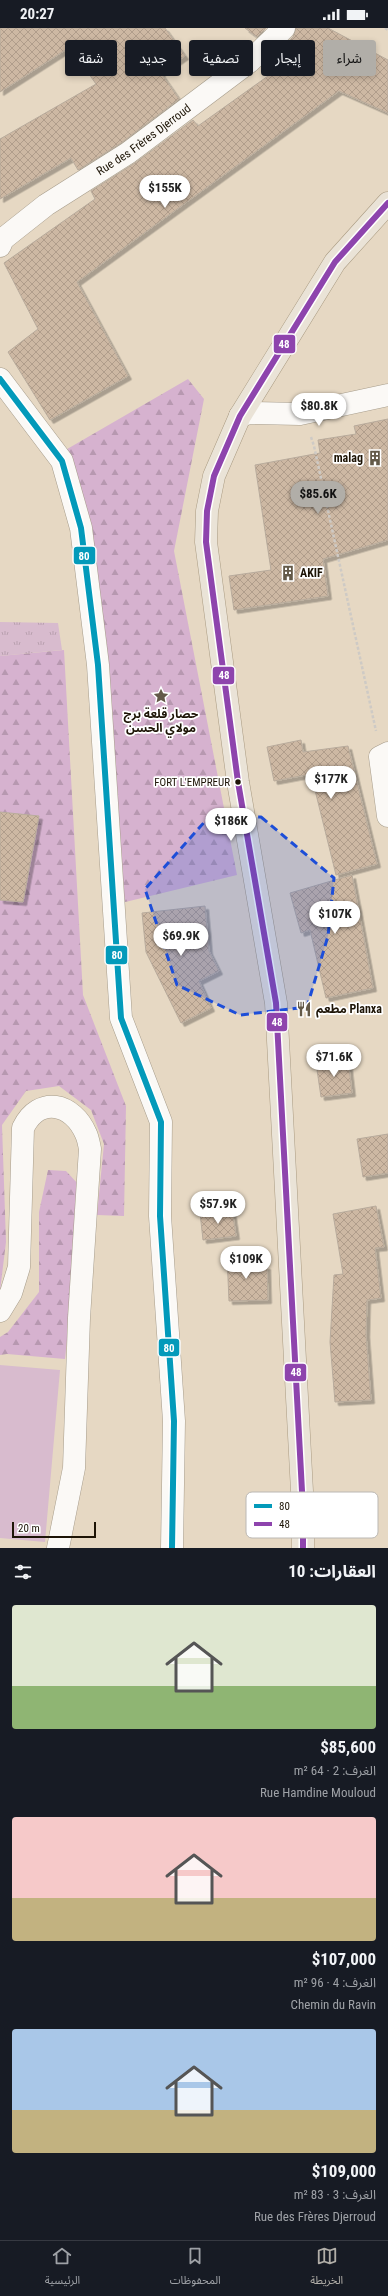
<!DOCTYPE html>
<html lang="ar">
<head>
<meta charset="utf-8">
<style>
  body { margin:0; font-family:"Roboto Condensed","Noto Sans Arabic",sans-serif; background:#242831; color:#f1f3f6; direction:rtl; height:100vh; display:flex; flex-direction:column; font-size:15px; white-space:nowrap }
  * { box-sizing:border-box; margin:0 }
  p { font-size:13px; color:#9ea1a6 }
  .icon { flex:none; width:22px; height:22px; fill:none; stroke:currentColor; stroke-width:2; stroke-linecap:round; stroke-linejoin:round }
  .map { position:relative; height:1520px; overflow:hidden; direction:ltr }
  .side { display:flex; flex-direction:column; background:#171b24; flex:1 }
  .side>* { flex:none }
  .hud { position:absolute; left:12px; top:12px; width:364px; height:36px; direction:rtl; display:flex; gap:8px }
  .scale { position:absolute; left:12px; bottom:10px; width:84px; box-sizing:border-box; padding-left:4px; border:2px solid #1d1406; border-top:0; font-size:11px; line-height:14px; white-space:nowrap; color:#1d1406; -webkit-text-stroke:3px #fff; paint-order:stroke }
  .price { position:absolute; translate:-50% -34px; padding:0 9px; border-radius:14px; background:#fff; color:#222; font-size:13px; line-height:26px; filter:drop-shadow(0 1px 2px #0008) }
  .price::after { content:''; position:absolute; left:50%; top:24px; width:12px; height:9px; margin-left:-6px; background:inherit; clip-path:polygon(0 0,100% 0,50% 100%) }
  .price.on { background:#b1aea8; color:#111 }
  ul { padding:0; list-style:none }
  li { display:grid; align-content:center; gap:8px; height:212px; padding:0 12px }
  li span { display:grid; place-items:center; height:124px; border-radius:4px; color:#555 }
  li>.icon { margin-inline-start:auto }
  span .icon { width:72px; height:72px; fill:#fffc; stroke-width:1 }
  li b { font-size:17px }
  h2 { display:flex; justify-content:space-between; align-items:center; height:48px; padding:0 12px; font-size:17px }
  .pill { padding:0 14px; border-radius:4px; background:#171b24; box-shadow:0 2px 6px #0003; font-size:14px; line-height:36px }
  .pill.on { background:#b1aea8; color:#111 }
  .status { display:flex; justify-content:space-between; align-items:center; height:28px; padding:0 20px; background:#171b24; direction:ltr }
  .status svg { height:11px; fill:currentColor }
  .dock { display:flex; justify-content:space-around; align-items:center; height:56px; border-top:1px solid #363941; background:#171b24; font-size:11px; color:#9ea1a6 }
  .dock a { display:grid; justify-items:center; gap:2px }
  .dock .on { color:#b1aea8 }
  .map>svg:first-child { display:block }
</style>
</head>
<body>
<div class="status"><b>20:27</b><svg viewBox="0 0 49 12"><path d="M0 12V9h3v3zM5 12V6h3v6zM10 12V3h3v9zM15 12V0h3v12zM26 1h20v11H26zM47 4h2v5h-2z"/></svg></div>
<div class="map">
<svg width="388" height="1520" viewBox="0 0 388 1520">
  <defs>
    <pattern id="grass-tufts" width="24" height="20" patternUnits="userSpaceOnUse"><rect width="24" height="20" fill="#d8bbce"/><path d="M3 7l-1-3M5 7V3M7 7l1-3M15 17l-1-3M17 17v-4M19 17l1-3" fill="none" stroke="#b9a0af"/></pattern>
    <pattern id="forest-firs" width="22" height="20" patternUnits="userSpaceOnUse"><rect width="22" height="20" fill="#d6b2cf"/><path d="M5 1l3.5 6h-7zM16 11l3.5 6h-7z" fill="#b798b0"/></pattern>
    <pattern id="building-cross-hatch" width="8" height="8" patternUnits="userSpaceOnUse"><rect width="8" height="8" fill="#cdb8a3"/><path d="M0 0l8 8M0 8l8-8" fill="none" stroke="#b09d8b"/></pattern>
    <filter id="shadow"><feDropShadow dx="3.5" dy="3.5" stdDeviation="0" flood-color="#0004"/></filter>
  </defs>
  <rect width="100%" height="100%" fill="#e6d8c3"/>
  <path fill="url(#grass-tufts)" d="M0,594l58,1 4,27 -62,6z"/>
  <path fill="url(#forest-firs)" d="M188,351l16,20 -30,152 63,324 -120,29 -55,-452z
    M64,622l19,345 43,111 -2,110 -27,-1 7,-71 -13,-34 -32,-24 -33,5 -24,34 4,117 -6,49v-391l23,2 16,-86 -39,-4v-156z
    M48,1142l18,1 13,14 -3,69 -11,105 -58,-5 -7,1v-18l8,-5 31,-40v-80z"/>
  <path fill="#d8bbce" d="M0,1337l60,5 -15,172 -45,-4z"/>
  <path fill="url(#building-cross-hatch)" stroke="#b8ab9c" filter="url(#shadow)" d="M0,0h165l20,28 -24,17 18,26 -58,44 -43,27 -7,-12 -71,41v-60l96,-55 -26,-37 -70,45z
    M245,0h21l-9,9z
    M296,0h32l60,32v53l-49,-22 -262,191 51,94 -78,44 -42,-68 30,-23 -34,-66 91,-64 -4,-8 44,-28 58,-43 5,6 91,-65 -12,-9 16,-15z
    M388,391v121l-65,19 5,37 -94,14 -5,-34 42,-6 -16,-105 65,-12 -2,-13 38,-6 -2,-8z
    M301,712l2,12 45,-6 29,118 -41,11 -25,-101 -37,7 -7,-34z
    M0,784l39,4 -16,86 -23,-2z
    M352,847l21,113 -47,10 -16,-68 -9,3 -11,-40z
    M205,878l4,45 10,20 -20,10 12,27 -30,15 -35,-71 -4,-39z
    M348,1031l4,34 -31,4 -5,-34z
    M388,1106v39l-25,4 -6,-38z
    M376,1178l8,41 -9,1 6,50 -14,2 -1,34 5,66 -36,2 -5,-60 4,-67 9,-1 -10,-60z
    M232,1181l4,27 -33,4 -3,-27z
    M250,1226l1,13 16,-1 1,34 -39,1 -2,-45z"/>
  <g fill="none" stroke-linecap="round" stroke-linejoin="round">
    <g stroke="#a69c8b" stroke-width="23">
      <g id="minor">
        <path id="s1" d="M0,218l3,-7 43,-34 82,-52 121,-91 35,-34"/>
        <path d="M0,351l62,82 19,67 17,137 23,353 40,104 -1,94 14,205 -2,127"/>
        <path d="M240,388l9,-3 51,1 88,-19"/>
        <path d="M388,725l-8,4 8,59"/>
        <path d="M0,1283l11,-18 8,-26 4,-139c16,-33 50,-25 63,6 2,4 3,10 4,15l-11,169 -5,150 -16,80"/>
      </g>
    </g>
    <g stroke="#a99a81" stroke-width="23">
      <path id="major" d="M303,1520v-38l-27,-507 -38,-221 -32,-240 1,-31 7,-35 26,-60 95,-154 53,-59"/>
    </g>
    <path stroke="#cecac5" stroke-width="2.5" stroke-dasharray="3 2" stroke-linecap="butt" d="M385,0l3,2
      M311,409l3,9 62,285"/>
    <use href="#minor" stroke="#fbf9f6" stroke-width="22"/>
    <use href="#major" stroke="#eae3d7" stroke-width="22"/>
    <g stroke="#fff" stroke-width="9">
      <path id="bus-1" d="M0,351l62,82 19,67 17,137 23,353 40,104 -1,94 14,205 -2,127"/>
    </g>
    <g stroke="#fff" stroke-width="9">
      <path id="bus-2" d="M303,1520v-38l-27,-507 -38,-221 -32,-240 1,-31 7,-35 26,-60 95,-154 53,-59"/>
    </g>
    <use href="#bus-1" stroke="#039aba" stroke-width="6"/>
    <use href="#bus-2" stroke="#8e44ad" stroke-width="6"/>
  </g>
  <path fill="#1d4ed8" fill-opacity="0.2" stroke="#1d4ed8" stroke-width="3" stroke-dasharray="8 5" stroke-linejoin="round" d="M261,789l73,61 -6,58 -21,71 -67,8 -63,-30 -32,-96 63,-71z"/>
  <defs>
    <g id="building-bare" transform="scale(1.2)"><path d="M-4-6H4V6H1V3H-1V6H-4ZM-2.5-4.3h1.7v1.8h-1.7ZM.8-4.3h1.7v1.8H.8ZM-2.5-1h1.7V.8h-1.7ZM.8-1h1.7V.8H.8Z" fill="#635948" stroke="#fff" stroke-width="2.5" paint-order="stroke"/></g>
    <g id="sight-bare" transform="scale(1.2)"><path d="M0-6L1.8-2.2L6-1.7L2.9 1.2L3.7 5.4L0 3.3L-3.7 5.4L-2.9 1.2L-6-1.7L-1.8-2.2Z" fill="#635948" stroke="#fff" stroke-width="2.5" paint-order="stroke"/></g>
    <g id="restaurant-bare" transform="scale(1.2)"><path d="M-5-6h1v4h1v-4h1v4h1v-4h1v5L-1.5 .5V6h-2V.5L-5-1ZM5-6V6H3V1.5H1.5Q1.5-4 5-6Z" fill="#635948" stroke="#fff" stroke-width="2.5" paint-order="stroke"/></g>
  </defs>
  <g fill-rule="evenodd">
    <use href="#building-bare" x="375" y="430"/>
    <use href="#building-bare" x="288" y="545"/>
    <use href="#sight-bare" x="161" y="668"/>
    <use href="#restaurant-bare" x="304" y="981"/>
  </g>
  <circle fill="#1d1406" stroke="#fff" stroke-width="1.5" cx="238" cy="754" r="3.5"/>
  <g text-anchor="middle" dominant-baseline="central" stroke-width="3.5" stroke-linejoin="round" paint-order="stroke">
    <g font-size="11" fill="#1d1406" stroke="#fff" text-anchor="end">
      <text x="230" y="754">FORT L'EMPREUR</text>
    </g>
    <g font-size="12" fill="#1d1406" stroke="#fff">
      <text stroke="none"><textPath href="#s1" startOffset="180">Rue des Frères Djerroud</textPath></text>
    </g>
    <g font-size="12" font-weight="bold" fill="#1d1406" stroke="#fff" text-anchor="start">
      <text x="363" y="430" text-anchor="end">malag</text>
      <text x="300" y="545">AKIF</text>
      <text x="161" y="686" text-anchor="middle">حصار قلعة برج<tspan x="161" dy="14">مولاي الحسن</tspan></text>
      <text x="316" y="981">مطعم Planxa</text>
    </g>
  </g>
  <rect x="246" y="1464" width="132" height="46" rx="6" fill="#fff" stroke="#bbb8b4" stroke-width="1"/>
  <rect x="254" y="1476" width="18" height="4" fill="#039aba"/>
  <rect x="254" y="1494" width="18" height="4" fill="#8e44ad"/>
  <g font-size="11" fill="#1d1406">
    <text x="279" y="1482">80</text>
    <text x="279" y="1500">48</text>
  </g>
  <g stroke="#fff" stroke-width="1.5">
    <rect x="273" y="306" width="23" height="20" rx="4" fill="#8e44ad"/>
    <rect x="73" y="518" width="23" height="19" rx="4" fill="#039aba"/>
    <rect x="212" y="638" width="23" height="19" rx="4" fill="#8e44ad"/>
    <rect x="105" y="917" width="23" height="20" rx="4" fill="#039aba"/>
    <rect x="266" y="984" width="22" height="20" rx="4" fill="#8e44ad"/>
    <rect x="158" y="1310" width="22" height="19" rx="4" fill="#039aba"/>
    <rect x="284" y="1335" width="23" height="19" rx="4" fill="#8e44ad"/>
  </g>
  <g font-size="11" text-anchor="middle" font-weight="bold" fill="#fff">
    <text x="284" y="320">48</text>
    <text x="84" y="532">80</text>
    <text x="224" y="651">48</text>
    <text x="117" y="931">80</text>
    <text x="277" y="998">48</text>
    <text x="169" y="1324">80</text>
    <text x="296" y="1348">48</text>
  </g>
</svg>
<div class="scale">20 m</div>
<b class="price" style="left:165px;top:181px">$155K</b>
<b class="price" style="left:319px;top:399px">$80.8K</b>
<b class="price on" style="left:318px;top:487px">$85.6K</b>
<b class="price" style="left:331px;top:772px">$177K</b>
<b class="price" style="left:231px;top:814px">$186K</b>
<b class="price" style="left:335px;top:907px">$107K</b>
<b class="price" style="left:181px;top:929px">$69.9K</b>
<b class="price" style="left:334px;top:1050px">$71.6K</b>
<b class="price" style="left:218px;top:1197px">$57.9K</b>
<b class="price" style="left:246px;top:1252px">$109K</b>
<div class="hud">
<a class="pill on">شراء</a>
<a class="pill">إيجار</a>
<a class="pill">تصفية</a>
<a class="pill">جديد</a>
<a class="pill">شقة</a>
</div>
</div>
<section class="side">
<h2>العقارات: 10<svg class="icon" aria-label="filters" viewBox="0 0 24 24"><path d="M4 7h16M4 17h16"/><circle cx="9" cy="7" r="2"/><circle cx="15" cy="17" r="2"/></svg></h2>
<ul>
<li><span style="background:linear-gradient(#dfe7d0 65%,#8fb573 0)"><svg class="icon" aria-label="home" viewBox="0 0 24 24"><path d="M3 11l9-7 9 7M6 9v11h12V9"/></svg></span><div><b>$85,600</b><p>الغرف: 2 · 64 m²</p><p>Rue Hamdine Mouloud</p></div></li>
<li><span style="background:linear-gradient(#f6c9c9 65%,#c2b280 0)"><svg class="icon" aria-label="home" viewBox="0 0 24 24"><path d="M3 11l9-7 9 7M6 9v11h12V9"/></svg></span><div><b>$107,000</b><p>الغرف: 4 · 96 m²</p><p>Chemin du Ravin</p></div></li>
<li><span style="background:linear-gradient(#a9c7e8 65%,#c2b280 0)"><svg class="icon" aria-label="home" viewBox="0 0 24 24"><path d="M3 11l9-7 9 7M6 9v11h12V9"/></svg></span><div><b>$109,000</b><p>الغرف: 3 · 83 m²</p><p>Rue des Frères Djerroud</p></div></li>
</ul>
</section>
<nav class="dock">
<a class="on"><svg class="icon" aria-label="map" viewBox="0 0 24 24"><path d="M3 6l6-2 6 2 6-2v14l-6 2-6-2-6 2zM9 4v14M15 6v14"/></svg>الخريطة</a>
<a><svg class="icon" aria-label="saved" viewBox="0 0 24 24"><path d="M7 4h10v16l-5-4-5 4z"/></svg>المحفوظات</a>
<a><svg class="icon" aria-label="home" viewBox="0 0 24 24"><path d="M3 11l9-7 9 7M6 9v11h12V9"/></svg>الرئيسية</a>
</nav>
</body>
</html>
